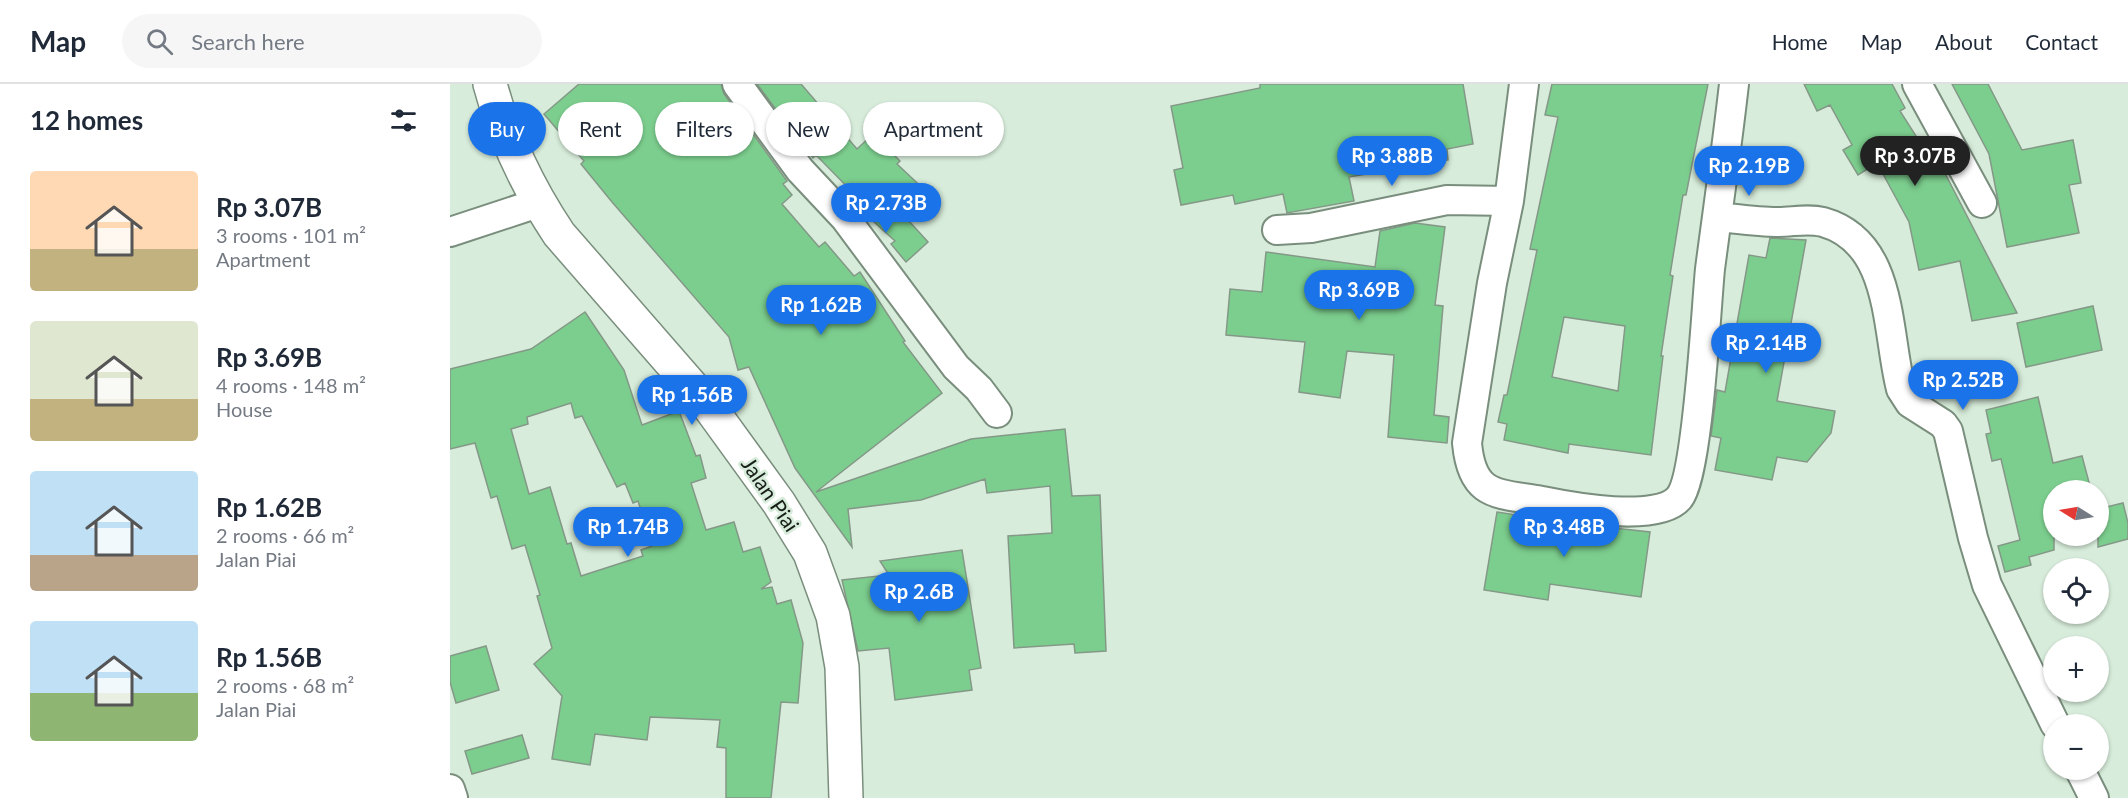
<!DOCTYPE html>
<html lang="en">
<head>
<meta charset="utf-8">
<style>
  body { margin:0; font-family:Lato,sans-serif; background:#f6f6f7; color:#1f2937; height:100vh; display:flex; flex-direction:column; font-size:22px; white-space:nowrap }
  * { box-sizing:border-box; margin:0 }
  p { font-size:20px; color:#747a83 }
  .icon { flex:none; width:33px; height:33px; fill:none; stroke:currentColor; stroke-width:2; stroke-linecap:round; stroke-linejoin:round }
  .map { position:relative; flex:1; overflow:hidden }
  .details { display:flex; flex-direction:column; background:#fff; width:450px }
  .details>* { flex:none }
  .hud { position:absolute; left:18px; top:18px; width:570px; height:54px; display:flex; gap:12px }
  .needle { width:39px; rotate:281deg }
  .buttons { position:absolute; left:1593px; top:396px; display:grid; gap:12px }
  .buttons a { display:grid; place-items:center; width:66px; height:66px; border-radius:50%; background:#fff; box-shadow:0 2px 4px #0004; font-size:30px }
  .price { position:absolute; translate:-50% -51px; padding:0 14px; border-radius:21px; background:#1a73e8; color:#fff; font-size:20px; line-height:39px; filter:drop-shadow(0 2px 3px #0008) }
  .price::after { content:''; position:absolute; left:50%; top:36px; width:18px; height:14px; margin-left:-9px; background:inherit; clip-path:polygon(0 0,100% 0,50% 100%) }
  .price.current { background:#222; color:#fff }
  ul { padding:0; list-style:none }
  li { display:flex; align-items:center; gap:18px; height:150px; padding:0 30px }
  li span { display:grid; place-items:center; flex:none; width:168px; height:120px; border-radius:6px; color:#555 }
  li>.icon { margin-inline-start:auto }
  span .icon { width:72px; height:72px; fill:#fffc; stroke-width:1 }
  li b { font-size:26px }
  h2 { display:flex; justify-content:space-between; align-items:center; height:72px; padding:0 30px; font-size:26px }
  .chip { padding:0 21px; border-radius:27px; background:#fff; box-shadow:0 2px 4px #0004; font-size:21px; line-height:54px }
  .chip.current { background:#1a73e8; color:#fff }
  header { display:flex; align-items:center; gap:36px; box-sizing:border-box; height:84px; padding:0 30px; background:#fff; border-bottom:2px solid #e0e1e3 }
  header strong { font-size:28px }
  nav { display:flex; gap:33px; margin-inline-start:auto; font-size:21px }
  .search { width:420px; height:54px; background:#f6f6f7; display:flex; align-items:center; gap:15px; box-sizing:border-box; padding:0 21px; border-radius:33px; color:#747a83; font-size:22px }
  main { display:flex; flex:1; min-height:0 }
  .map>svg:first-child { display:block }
</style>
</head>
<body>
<header>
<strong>Map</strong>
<div class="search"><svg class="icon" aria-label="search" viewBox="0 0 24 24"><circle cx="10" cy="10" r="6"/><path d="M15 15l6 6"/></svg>Search here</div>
<nav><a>Home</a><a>Map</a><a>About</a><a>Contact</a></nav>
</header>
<main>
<section class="details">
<h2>12 homes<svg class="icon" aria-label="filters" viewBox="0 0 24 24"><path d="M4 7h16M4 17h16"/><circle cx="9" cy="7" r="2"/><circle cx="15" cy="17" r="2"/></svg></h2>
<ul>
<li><span style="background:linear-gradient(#ffd9b3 65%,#c2b280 0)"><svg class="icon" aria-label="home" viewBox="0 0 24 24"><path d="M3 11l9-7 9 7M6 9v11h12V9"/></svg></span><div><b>Rp 3.07B</b><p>3 rooms · 101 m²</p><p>Apartment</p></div></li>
<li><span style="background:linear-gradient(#dfe7d0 65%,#c2b280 0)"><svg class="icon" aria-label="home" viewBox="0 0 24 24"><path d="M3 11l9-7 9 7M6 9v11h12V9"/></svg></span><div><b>Rp 3.69B</b><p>4 rooms · 148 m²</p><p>House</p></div></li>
<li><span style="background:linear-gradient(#bfe0f5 70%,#b9a48a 0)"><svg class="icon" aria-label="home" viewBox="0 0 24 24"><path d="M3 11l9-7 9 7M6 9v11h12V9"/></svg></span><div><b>Rp 1.62B</b><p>2 rooms · 66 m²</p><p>Jalan Piai</p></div></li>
<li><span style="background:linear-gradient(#bfe0f5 60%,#8fb573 0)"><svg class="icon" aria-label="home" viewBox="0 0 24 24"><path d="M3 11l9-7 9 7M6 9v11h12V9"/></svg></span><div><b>Rp 1.56B</b><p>2 rooms · 68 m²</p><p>Jalan Piai</p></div></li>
</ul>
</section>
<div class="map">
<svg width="1678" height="714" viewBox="0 0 1678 714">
  <rect width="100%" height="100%" fill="#d7ecda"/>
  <path fill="#7cce8e" stroke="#849887" stroke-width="1.5" fill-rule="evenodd" d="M129,0h142l3,10 63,87 -4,3 9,11 -10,9 37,43 6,-5 29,34 6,-4 45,69 -2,1 39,51 -126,99 155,-53 94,-10 7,67 28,-1 6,156 -31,2 -1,-9 -60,4 -6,-112 44,-3 -2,-47 -63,7 -2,-14 -64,21 -73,9 4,38 -57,-79 -46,-101 -11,3 -9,-33 -117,-135 -31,-38 3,-3 -40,-47z
    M307,0h44l56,65 16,-15 27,27 -3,3 33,31 -22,25 20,22 -22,20 -15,-18 4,-3 -31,-28 4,-5 -52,-53 -3,3 -8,-10z
    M810,0h203l10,60 -26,5 1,11 -99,17 5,24 -67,12 -4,-19 -48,10 -2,-9 -52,10 -7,-35 9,-2 -12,-62 89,-18z
    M1102,0h156l-22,111h-3l-13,80 3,1 -12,80h2l-12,99 -82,-11 -1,9 -64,-13 3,-16 -9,-2 6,-27h3l30,-145 -7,-1 28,-132 -13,-2zM1114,233l61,9 -7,65 -66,-14z
    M1354,0h88l13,24 -5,3 28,44 6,-3 83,161 -45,8 -12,-60 -41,9 -10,-48 -32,-59 -19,12 -15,-25 9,-5 -22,-40 -13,6z
    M1502,0h36l34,66 51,-10 8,43 -12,2 10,48 -72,14 -18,-93z
    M965,139l30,4 -10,78 8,1 -9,109 15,2 -2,26 -59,-6 6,-82 -47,-4 -7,47 -41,-6 6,-50 -79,-7 4,-46 32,3 4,-40 109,15 5,-36z
    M1320,154l36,2 -29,161 58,10 -4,22 -24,29 -30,-5 -5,23 -57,-10 6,-32 -10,-2 6,-46 8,2 24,-137 17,3z
    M1643,222l9,44 -76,17 -9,-44z
    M135,228l39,58 18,55 37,-14 17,45 4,-1 6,23 -15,5 15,47 28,-8 9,30 17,-5 11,35 -10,7 11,-2 5,17 14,-4 12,43 -5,60 -17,-1 -10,96h-45v-50l-9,-1 3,-27 -70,-3 -3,23 -52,-6 -5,31 -38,-6 10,-63 -28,-32 18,-16 -15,-52 3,-1 -15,-50 -13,4 -15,-53 -6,2 -16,-55 -25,6v-80l81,-20zM121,319l4,15 7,-2 35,71 8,-4 8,20 5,-2 14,45 -11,4 2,6 -62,20 -10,-33 -4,1 -17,-57 -21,7 -18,-65 17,-5 -1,-7z
    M1588,313l15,66 29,-7 9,34h-37v60l-25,7 2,8 -26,7 -7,-26 22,-6 -19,-81 -9,2 -6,-27 5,-1 -5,-23z
    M1673,419l5,20v16l-30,8v-38z
    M1047,428l71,11 82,9 -9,65 -91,-13 -2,16 -64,-10z
    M512,466l19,118 -12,2 3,20 -77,10 -6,-52 -31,3 -16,-71 47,-5 -9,-14z
    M36,562l13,44 -43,13 -6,-21v-26z
    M72,651l7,23 -57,16 -7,-23z"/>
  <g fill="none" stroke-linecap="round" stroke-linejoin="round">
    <g stroke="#7a8e7d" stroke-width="32">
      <path id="street" d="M287,0l63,86 45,48 111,149 23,22 18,24
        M1074,0l-15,117 -17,82 -25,160c5,54 29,50 75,58 29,6 116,22 137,-3 19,-22 27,-189 31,-229 8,-61 17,-123 24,-185
        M1467,0l65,119
        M1268,133c20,2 40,5 59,5 16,0 31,-4 46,0 71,20 63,109 78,167l9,14 33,21 5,7 25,107 14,47 68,139
        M827,146l34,-2 136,-28 62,1
        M0,148l88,-29
        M1630,686l14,28
        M0,705l3,9"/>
    </g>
    <g stroke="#7a8e7d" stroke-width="36">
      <path id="secondary" d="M40,0c14,53 39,105 69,150l149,171 71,98 31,50 23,63 9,51 4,131"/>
    </g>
    <use href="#street" stroke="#fff" stroke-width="28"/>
    <use href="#secondary" stroke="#fff" stroke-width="33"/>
  </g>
  <g text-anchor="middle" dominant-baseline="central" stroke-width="5" stroke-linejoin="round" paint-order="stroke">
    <g font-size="21" fill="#171e18" stroke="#d7ecda">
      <text transform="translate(321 410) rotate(56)">Jalan Piai</text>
    </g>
  </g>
</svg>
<div class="buttons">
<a><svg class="needle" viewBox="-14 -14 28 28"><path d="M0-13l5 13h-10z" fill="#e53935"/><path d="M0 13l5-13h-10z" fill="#747a83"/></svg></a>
<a><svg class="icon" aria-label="locate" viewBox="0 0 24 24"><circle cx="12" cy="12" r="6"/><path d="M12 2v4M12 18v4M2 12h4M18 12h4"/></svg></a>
<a>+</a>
<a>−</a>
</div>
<b class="price" style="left:942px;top:103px">Rp 3.88B</b>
<b class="price current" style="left:1465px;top:103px">Rp 3.07B</b>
<b class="price" style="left:1299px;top:113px">Rp 2.19B</b>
<b class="price" style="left:436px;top:150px">Rp 2.73B</b>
<b class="price" style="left:909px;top:237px">Rp 3.69B</b>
<b class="price" style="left:371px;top:252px">Rp 1.62B</b>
<b class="price" style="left:1316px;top:290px">Rp 2.14B</b>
<b class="price" style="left:1513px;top:327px">Rp 2.52B</b>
<b class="price" style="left:242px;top:342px">Rp 1.56B</b>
<b class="price" style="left:178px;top:474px">Rp 1.74B</b>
<b class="price" style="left:1114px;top:474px">Rp 3.48B</b>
<b class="price" style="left:469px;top:539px">Rp 2.6B</b>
<div class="hud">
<a class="chip current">Buy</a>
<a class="chip">Rent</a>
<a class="chip">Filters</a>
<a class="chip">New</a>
<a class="chip">Apartment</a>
</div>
</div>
</main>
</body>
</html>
